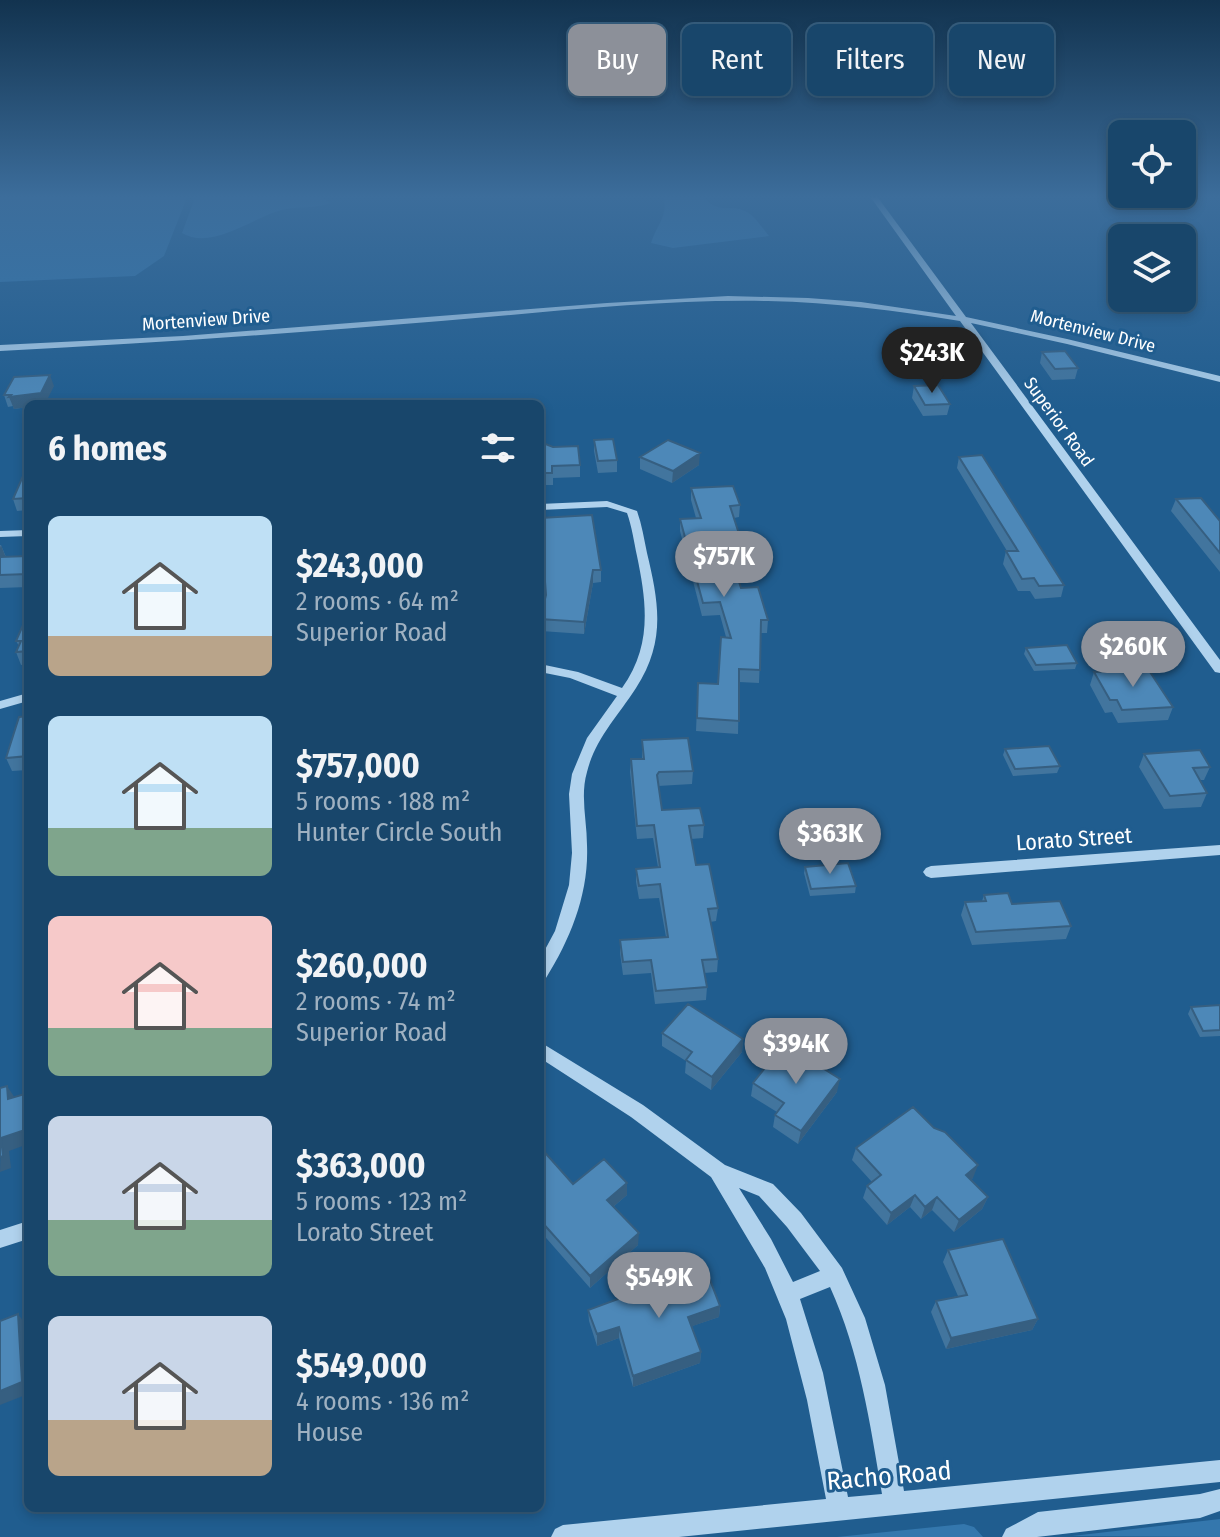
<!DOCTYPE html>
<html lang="en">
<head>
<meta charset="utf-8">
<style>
  body { margin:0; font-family:"Fira Sans Condensed",sans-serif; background:#214d71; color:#f1f3f6; height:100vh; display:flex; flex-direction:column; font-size:30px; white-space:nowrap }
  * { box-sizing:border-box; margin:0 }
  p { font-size:26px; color:#9fb1c1 }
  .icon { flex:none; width:44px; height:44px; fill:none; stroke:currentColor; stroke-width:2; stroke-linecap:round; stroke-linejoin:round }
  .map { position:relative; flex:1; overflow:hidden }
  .details { position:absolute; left:24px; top:400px; width:520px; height:1112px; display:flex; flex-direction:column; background:#18466b; border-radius:12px; box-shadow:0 4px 12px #0003,0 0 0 2px #365e7e }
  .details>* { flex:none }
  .guide { position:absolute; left:568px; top:24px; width:532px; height:72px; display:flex; gap:16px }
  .buttons { position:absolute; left:1108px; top:120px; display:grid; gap:16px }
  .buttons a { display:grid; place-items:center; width:88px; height:88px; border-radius:12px; background:#18466b; box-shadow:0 4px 12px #0003,0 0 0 2px #365e7e; font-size:40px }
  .price { position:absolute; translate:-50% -68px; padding:0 18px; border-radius:28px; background:#8c9099; color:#fff; font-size:26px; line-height:52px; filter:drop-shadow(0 2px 4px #0008) }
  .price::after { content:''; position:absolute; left:50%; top:48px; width:24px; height:18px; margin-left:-12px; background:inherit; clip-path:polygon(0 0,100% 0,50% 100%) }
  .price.on { background:#222; color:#fff }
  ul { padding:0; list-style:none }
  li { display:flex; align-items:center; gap:24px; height:200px; padding:0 24px }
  li span { display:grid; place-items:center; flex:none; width:224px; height:160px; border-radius:12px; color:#555 }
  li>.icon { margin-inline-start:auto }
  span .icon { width:96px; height:96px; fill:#fffc; stroke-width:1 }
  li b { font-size:34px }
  h2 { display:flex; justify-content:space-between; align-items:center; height:96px; padding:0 24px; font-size:34px }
  .tag { padding:0 28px; border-radius:12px; background:#18466b; box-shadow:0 4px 12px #0003,0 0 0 2px #365e7e; font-size:28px; line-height:72px }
  .tag.on { background:#8c9099; color:#fff }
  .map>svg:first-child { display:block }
</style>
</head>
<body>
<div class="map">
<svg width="1220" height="1537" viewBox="0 0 1220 1537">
  <rect width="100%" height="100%" fill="#205d8f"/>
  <path fill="#3477ad" d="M0,195h188l-24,61 -29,20 -135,6z
    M196,195h121l14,8c-15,6 -33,3 -49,7 -29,7 -70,41 -100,23z
    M663,195h37c23,22 27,7 47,17 9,5 15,16 22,24l-96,12 -22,-5c6,-19 18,-27 12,-48z
    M1220,1519v18l-148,-1z
    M964,1524l10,3 9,10h-146z"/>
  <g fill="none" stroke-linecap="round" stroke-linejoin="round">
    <path fill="#b0d2ed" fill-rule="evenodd" d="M869,195h7l90,122 101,22 153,37v6l-153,-38 -96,-21 249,337v13l-5,-1 -255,-351c-63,-10 -127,-19 -192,-20 -109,-2 -218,11 -327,20 -147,12 -294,23 -441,30v-6l183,-9 424,-33 121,-7 80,2 53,4 95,14z
      M607,501l30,10c5,14 7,28 10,42 12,50 19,89 -11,135 -18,28 -41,51 -49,84 -7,24 0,49 0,73 2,48 -16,93 -41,133l-6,2v-21l15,-28 14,-46 3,-32 -3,-59 3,-20 15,-36 30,-42 -47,-18 -30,-6v-8l38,8 44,16c30,-42 25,-84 15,-132 -3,-14 -5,-29 -10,-43l-20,-6 -67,3v-6z
      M28,530v6l-28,1v-6z
      M28,693v8l-28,8v-8z
      M1220,845v10l-289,23 -5,-2 -3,-4 3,-4 5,-2z
      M540,1042l103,63 82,60 48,19 28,29 41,55 23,50 20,67 19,106 316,-31v22l-541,55h-128l4,-8 8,-4 263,-26 -19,-99 -21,-81 -21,-51 -54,-91 -80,-60 -91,-59zM739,1188l20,8 28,31 33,44 -27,11 -22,-43zM830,1287c30,66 40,136 52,207l-34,3 -25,-124 -23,-74z
      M28,1221v18l-28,9v-18z
      M1220,1489v22l-20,7 -163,19h-35l4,-8 32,-17 162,-18z"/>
  </g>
  <path fill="#42759e" d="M1042,352l36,16 -3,11 -23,1 -12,-17z
    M54,386l-26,18v3l-14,2 -1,-3 -5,1 -4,-12z
    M914,386l36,18 -3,11 -24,1 -11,-18z
    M594,440l23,20v12l-19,1 -4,-22z
    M540,443l40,22v12l-27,1v7h-13z
    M640,457l59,8 -27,18 -32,-14z
    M959,457l105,128 -3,12 -26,2 -5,-8h-12l-15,-27 3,-13h1l-50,-83z
    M28,476v34l-11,1 -4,-12z
    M691,488l49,17 -1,12 -5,1 7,22 -1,13h-10l11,35 27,32 -1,13h-6l-2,50 -20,-1 -1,52 -42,-3 2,-48 19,1 9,-47 -6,-22 -18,1 -22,-85v-12l16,-1 -5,-18z
    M1176,499l44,22v51l-49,-61z
    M540,518l61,52v12l-8,1 -9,51 -43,-3 -1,-12 6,-23 -4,-43h-2z
    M0,545h1l5,12 22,-1v31l-28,1z
    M28,616v48l-7,1 -5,-13 3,-6 -3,-5z
    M1026,648l51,15 -2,6 -41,2 -10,-17z
    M1094,672l79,35 -5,13 -50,3 -6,-11 -7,1 -15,-28z
    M28,716v54l-16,1 -6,-13z
    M642,740l51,31 -1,13 -34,2 4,24 42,15 -1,13 -12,1 5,26 22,43 -2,13 -6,1 8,37 -1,13 -13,1 3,14 -1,13 -51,4 -4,-31 -28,2 -3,-22v-13l46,-3 -7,-39 -20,1 -3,-17v-13l22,-2 -5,-29 -16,1 -7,-67 1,-13h11z
    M1005,749l55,17 -3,7 -44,3 -10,-21z
    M1144,754l66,13 -6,13h-4l7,13 -6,14 -37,2 -25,-42z
    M805,867l51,19 -1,7 -45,3 -6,-23z
    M984,895l28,9 59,22 -5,13 -94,6 -11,-30 4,-13 17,-1z
    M1220,1005v31l-20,1 -12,-23 3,-7z
    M662,1033l81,6 -1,13 -31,38 -26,-17 1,-12 -24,-15z
    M753,1083l84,9 -39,52 -25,-17 2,-12 2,-3 -26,-16z
    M540,1147l33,37 54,-1v12l-14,12 25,38 -48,43 -50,-57z
    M856,1148l117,30 -2,1 17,18 -6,12 -28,23 -22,-22 -11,9 -11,-12 -23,18 -24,-27 4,-12 5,-4 -20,-22z
    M948,1250l90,69 -6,11 -86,19 -15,-37 5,-11 22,-5 -15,-34z
    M720,1306l-1,11 -27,9 9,26 -1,11 -67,24 -14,-49 -22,8 -8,-25 -1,-11z"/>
  <path fill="#365f81" d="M50,375l4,11 -9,18h-17v3l-14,2 -5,-12z
    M700,453l-1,12 -27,18 1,-12z
    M1,545l5,13 -6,11v-21z
    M593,570v13l-9,51v-12z
    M743,1039l-1,13 -31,38 1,-13z
    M840,1079l-3,13 -39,52 3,-13z
    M7,1086l8,12 -7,1z
    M542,1128l1,13 -3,2v-13z
    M28,1129v15l-19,7 2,17 -11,4 1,-34z
    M978,1165l-5,13 -12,9 5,-12z
    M627,1183v12l-20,17v-12z
    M915,1195l-5,12 -23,18 4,-12z
    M937,1197l-5,13 -11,9 4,-12z
    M988,1197l-6,12 -28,23 5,-12z
    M639,1233l-1,12 -48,43v-12z
    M720,1306l-1,11 -32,11 1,-11z
    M18,1314l9,12 1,68 -28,11v-14z
    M1038,1319l-6,11 -86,19 5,-11z
    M619,1327v11l-22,8v-12z
    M701,1352l-1,11 -67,24v-11z"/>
  <path fill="#4d88b8" stroke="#365f81" stroke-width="2" d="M1065,351l13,17 -23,1 -13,-17z
    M50,375l-9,18 -32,4 2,-2h-7l10,-18z
    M938,385l12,19 -25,1 -11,-19z
    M613,439l4,21 -19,1 -4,-21z
    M668,440l32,13 -27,18 -33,-14z
    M540,443h3l10,4 25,-1 2,19 -28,1v7h-12z
    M982,455l82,130 -25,1 -5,-8 -12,1 -16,-28h12l-59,-94z
    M23,476h5v22l-15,1z
    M733,486l7,19 -10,1 11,34 -15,1 15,47 17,-1 10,33h-7l-1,50 -21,-1v52l-42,-3 1,-35 20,1 3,-47 10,1 -11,-36 -17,1 -23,-84 21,-1 -10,-30z
    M1201,498l19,23v32l-44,-54z
    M592,515l9,55h-8l-9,52 -44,-3 6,-24 -4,-54h-2v-23z
    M28,556v18l-28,1v-18z
    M27,616l1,35 -12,1 5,-11h-5z
    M1067,645l10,18 -41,2 -10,-17z
    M1148,669l25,38 -51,3 -5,-10h-7l-16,-28z
    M28,716v40l-22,2 13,-41z
    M688,738l5,33 -34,1 -2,3 5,35 38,-2 4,17 -15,1 7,39 13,-1 9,44 -10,1 10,50 -16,1 5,27 -51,4 -5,-31 -28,2 -3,-22 48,-3 -8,-53 -21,2 -3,-17 24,-2 -6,-42 -17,1 -6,-67h13l-2,-19z
    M1049,746l11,20 -45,3 -10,-20z
    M1200,750l10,17 -17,1 14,25 -37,3 -26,-42z
    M848,863l8,23 -45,3 -6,-22z
    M1008,893l4,11 48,-3 11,25 -95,6 -11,-30 21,-1 -2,-6z
    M688,1004l55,35 -31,38 -26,-17 6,-8 -30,-19z
    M1220,1005v25l-17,1 -12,-24z
    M784,1044l56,35 -39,52 -26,-16 9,-12 -31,-20z
    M7,1086l1,13 20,-6v36l-27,9 2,18 -3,1v-69z
    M913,1107l21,21 11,4 33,33 -12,10 22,22 -29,23 -22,-23 -12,10 -10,-12 -24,18 -24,-27 14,-11 -25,-27z
    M540,1147l33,37 31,-25 23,24 -20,17 32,33 -49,43 -50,-56z
    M1003,1239l35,80 -87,19 -15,-37 31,-6 -19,-45z
    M705,1267l15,39 -32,11 13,35 -68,24 -14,-49 -22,7 -9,-24z
    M18,1314l4,68 -22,9v-70z"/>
  <linearGradient id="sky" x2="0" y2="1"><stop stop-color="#12334f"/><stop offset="0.48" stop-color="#3c6d9b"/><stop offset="1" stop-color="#3c6d9b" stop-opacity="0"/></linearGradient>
  <rect width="1220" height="410" fill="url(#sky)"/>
  <g text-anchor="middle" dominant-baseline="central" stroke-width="6" stroke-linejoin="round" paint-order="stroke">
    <g font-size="18" fill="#fff" stroke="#205d8f">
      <text transform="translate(206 320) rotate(-4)">Mortenview Drive</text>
      <text transform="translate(1093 331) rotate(14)">Mortenview Drive</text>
      <text transform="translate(1059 422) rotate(54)">Superior Road</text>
    </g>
    <g font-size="22" fill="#fff" stroke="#205d8f">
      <text transform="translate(1074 839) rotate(-4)">Lorato Street</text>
    </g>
    <g font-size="26" fill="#fff" stroke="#205d8f">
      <text transform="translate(889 1476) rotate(-5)">Racho Road</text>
    </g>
  </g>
</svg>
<div class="buttons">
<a><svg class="icon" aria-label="locate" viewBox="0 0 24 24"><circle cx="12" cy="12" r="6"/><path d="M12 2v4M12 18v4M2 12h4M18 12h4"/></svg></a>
<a><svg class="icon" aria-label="layers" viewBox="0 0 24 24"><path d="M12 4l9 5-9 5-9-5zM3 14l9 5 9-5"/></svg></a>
</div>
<b class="price on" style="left:932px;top:395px">$243K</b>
<b class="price" style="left:724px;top:599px">$757K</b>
<b class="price" style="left:1133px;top:689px">$260K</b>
<b class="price" style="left:830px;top:876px">$363K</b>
<b class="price" style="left:796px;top:1086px">$394K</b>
<b class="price" style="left:659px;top:1320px">$549K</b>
<div class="guide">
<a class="tag on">Buy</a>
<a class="tag">Rent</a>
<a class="tag">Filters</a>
<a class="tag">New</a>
</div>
<section class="details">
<h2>6 homes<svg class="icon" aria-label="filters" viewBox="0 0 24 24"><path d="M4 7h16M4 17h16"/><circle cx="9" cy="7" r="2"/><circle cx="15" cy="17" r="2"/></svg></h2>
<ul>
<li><span style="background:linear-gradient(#bfe0f5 75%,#b9a48a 0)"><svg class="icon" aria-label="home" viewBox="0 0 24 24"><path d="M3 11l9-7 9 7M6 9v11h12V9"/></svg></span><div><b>$243,000</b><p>2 rooms · 64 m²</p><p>Superior Road</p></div></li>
<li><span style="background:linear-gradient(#bfe0f5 70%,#7fa58c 0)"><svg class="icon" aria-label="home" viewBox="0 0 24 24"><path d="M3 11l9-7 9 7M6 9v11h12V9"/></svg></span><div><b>$757,000</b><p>5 rooms · 188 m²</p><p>Hunter Circle South</p></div></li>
<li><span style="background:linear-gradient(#f6c9c9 70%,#7fa58c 0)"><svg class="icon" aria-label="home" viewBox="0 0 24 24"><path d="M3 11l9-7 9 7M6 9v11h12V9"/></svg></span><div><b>$260,000</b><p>2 rooms · 74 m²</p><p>Superior Road</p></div></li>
<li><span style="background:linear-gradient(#c9d6e8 65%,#7fa58c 0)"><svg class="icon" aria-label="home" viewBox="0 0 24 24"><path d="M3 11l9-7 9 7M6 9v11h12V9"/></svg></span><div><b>$363,000</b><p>5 rooms · 123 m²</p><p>Lorato Street</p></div></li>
<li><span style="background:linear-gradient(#c9d6e8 65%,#b9a48a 0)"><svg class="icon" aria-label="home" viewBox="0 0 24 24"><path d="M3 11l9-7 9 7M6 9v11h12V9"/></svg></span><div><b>$549,000</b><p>4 rooms · 136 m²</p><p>House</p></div></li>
</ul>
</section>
</div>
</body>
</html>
